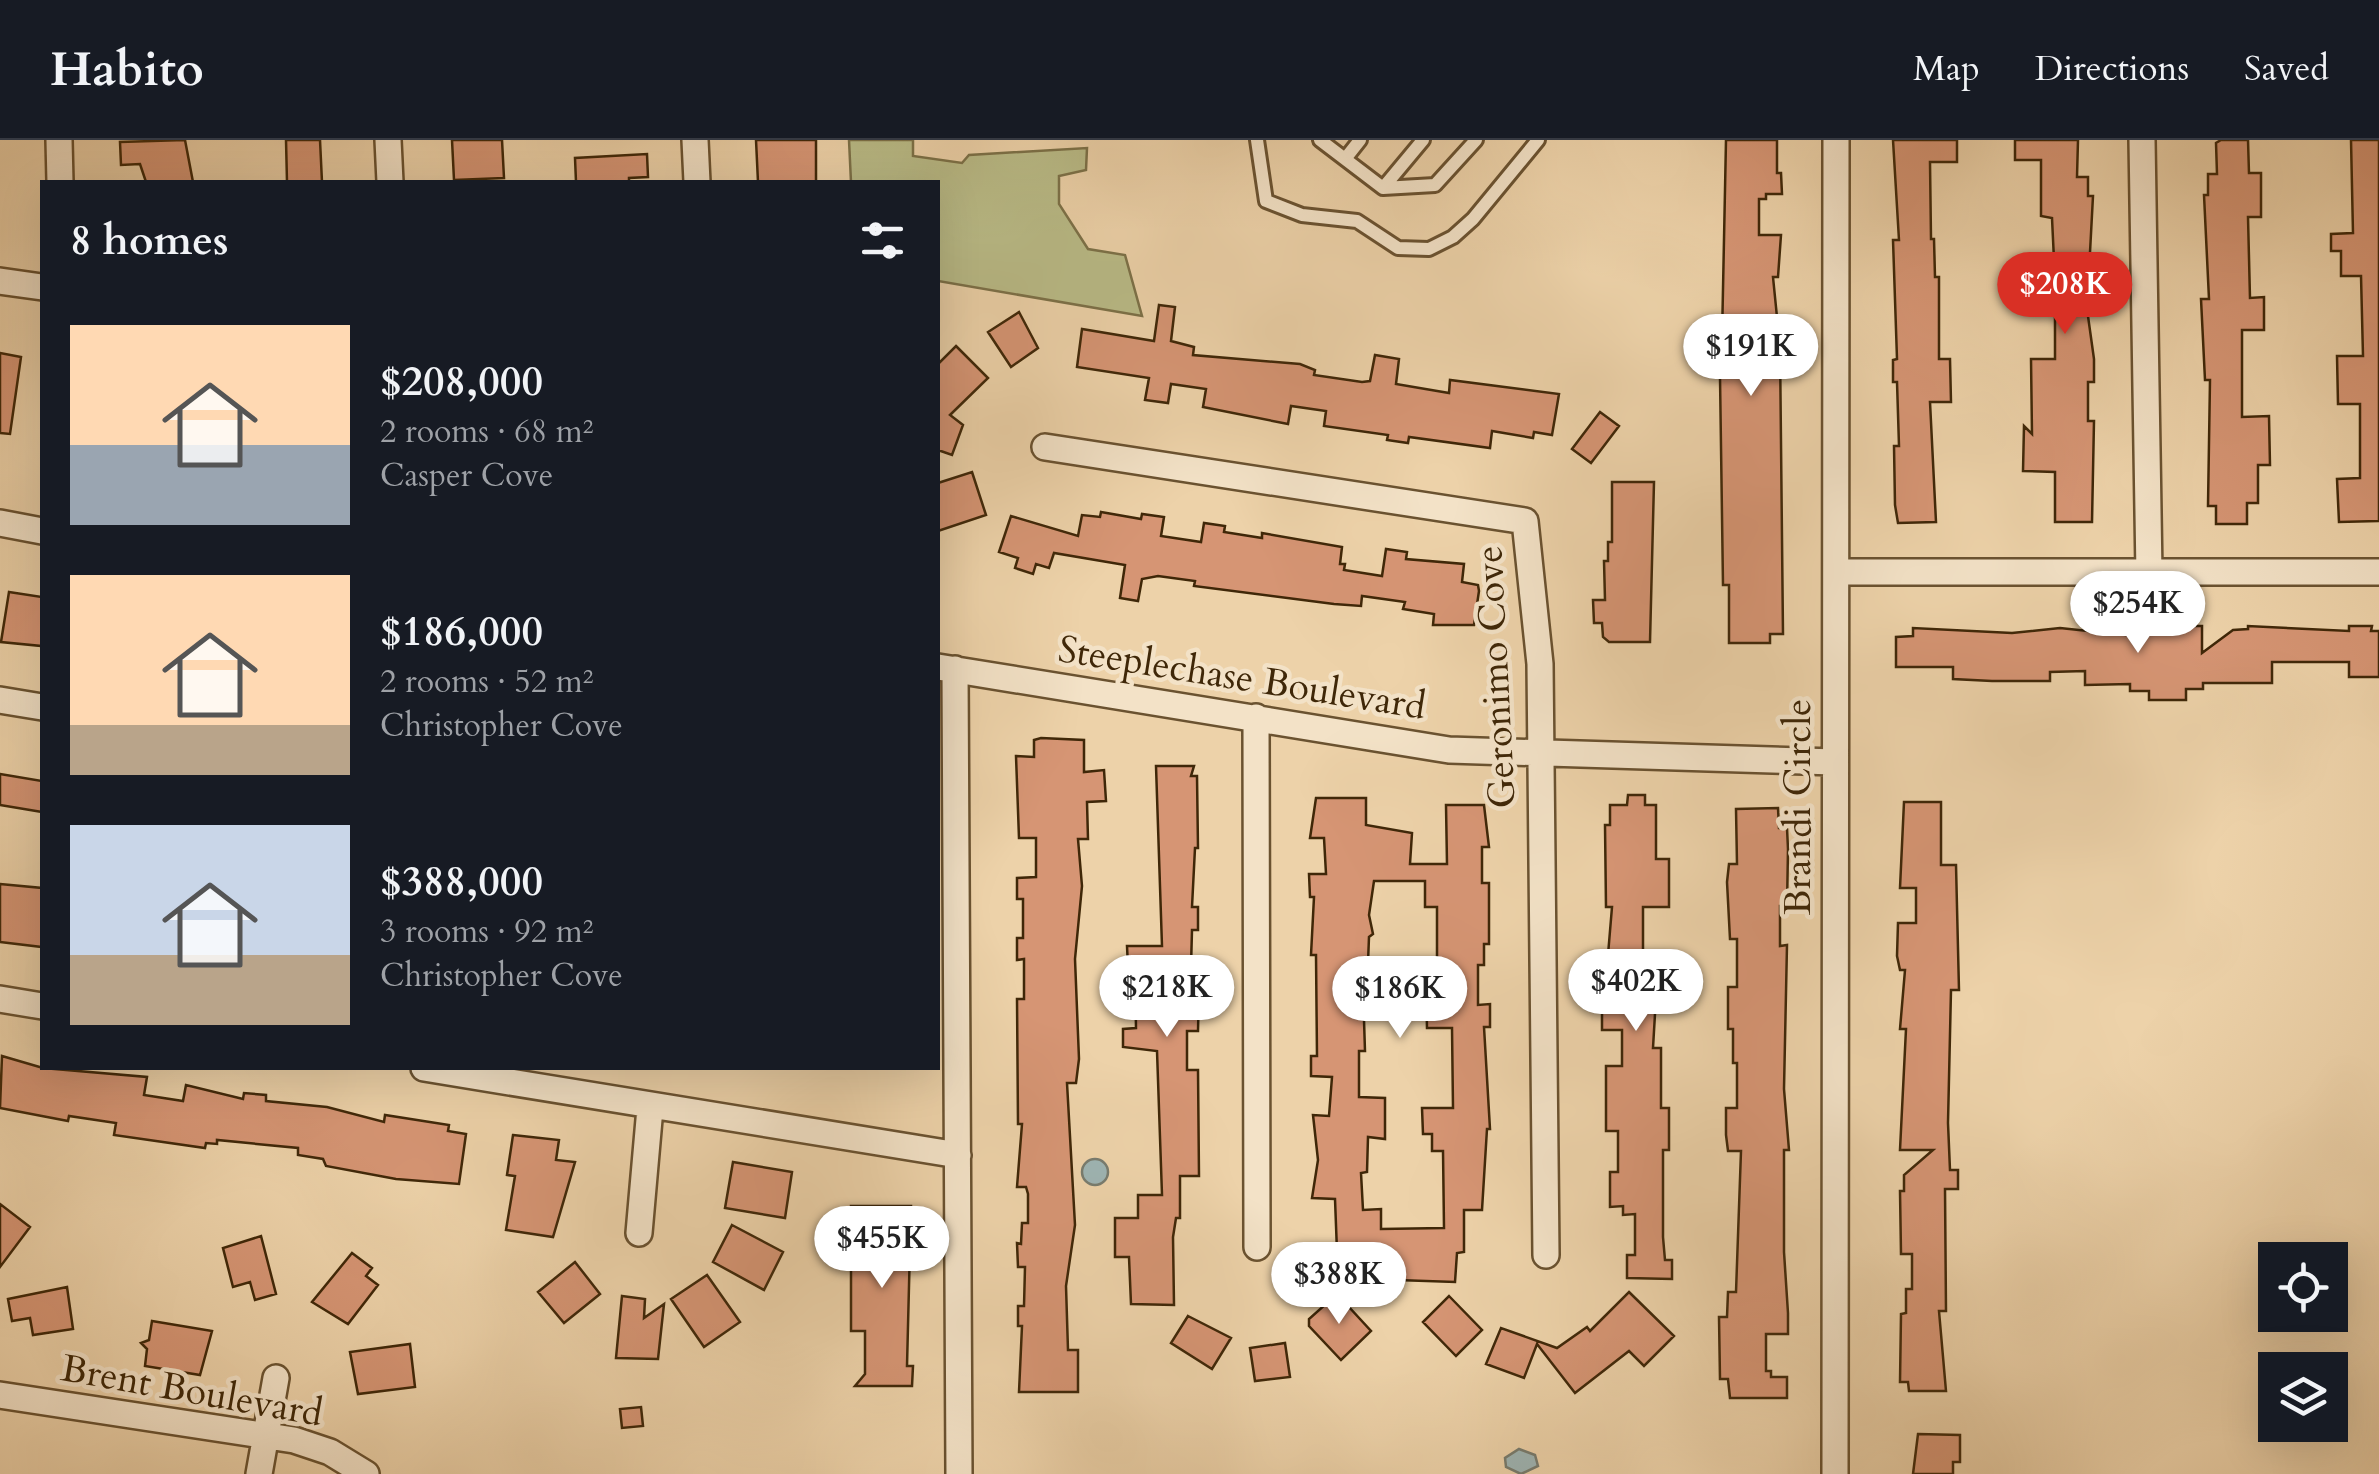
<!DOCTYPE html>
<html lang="en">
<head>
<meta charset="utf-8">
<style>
  body { margin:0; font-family:Cardo,serif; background:#242831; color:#f1f3f6; height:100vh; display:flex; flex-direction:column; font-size:38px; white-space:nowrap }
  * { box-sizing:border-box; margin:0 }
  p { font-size:32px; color:#9ea1a6 }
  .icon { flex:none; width:55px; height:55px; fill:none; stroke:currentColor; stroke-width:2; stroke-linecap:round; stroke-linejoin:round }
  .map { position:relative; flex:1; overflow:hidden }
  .details { position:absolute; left:40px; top:40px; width:900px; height:890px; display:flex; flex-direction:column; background:#171b24; border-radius:0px; box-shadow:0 10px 40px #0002 }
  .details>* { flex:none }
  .tools { position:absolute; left:2258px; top:1102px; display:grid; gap:20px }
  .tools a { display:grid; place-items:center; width:90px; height:90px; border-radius:0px; background:#171b24; box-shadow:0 10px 40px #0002; font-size:50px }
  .price { position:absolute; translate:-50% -85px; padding:0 22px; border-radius:35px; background:#fff; color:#222; font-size:32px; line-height:65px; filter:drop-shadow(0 2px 5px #0008) }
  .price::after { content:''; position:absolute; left:50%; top:60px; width:30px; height:22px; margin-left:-15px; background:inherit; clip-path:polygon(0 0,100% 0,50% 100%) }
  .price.selected { background:#d93025; color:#fff }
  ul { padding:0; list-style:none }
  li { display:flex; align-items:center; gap:30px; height:250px; padding:0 30px }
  li span { display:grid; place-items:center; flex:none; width:280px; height:200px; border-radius:0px; color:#555 }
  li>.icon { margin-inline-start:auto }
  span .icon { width:120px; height:120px; fill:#fffc; stroke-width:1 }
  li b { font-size:42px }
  h2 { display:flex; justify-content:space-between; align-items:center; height:120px; padding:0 30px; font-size:42px }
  header { display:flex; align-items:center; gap:60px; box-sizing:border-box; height:140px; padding:0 50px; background:#171b24; border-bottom:2px solid #363941 }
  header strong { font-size:48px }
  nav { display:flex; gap:55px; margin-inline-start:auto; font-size:35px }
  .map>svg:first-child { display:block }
</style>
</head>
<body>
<header>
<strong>Habito</strong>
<nav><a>Map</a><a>Directions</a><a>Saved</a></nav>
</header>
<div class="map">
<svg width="2379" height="1334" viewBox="0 0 2379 1334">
  <rect width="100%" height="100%" fill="#edd2a9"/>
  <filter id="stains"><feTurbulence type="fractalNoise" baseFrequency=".002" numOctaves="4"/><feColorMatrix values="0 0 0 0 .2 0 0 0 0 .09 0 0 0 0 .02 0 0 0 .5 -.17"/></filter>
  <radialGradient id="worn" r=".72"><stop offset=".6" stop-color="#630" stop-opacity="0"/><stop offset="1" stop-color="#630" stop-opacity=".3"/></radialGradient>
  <path fill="#b9bb87" stroke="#7c7148" stroke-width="2.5" d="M849,0h64v16l49,7 7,-8 118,-7 -1,22 -27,6v28l29,45 37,6 17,61 -204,-35v-99h-87z"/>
  <path fill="#9eb5b4" stroke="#787c6f" stroke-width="2.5" d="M1082 1032a13 13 0 1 1 26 0a13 13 0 1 1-26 0Z
    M1519,1309l16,6 3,11 -17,8 -15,-7 -1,-9z"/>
  <path fill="#d69574" stroke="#3f2708" stroke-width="2.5" fill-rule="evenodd" d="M185,0l8,42h-47l-6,-18 -19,1 -1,-23z
    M286,0h34l2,42h-35z
    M452,0h50l2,38 -50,2z
    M756,0h60v42h-58z
    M1726,0h51v33h4l1,21h-16v5h-7v36h22l-3,42h-5l7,70 3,287h-13v9h-41v-58h-6l-3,-208h9v-39l-7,1z
    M1893,0h64v22h-27l1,77h3l1,38h4v82h11l1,43h-21l6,120 -38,1 -3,-18 -1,-59h5l-2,-64h-4v-22l4,-1 -4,-119h6z
    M2015,0h63l-1,37h11v19h5l-6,113 7,50v23h-6v39h6l-2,101h-37v-50l-32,-1 1,-45 8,8 -1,-75h24v-78l-3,-63 -11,-2v-56h-26z
    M2221,0h27l1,33h12v44h-13l2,81 14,-1v33h-22v87l27,-1 1,49h-12v38h-11v21h-31v-18h-8l2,-126h-5l-4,-81h8l-5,-104h4v-21h9l-1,-31z
    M2351,0h28v381l-40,1 -2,-43 23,-1v-74h-22l-1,-48h26l-2,-80h-20v-25h-10v-17l22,-1z
    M647,14l1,23 -19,1v4h-53l-1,-24z
    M1159,165l16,2 -4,34 23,6 -1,8 107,9 15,6 -1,5 48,7 8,-1 5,-26 24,4 -3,25 53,9 1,-13 109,14 -7,41 -18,-3 -1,6 -41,-7 -2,17 -81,-11 -1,6 -21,-3 1,-5 -64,-9 2,-15 -35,-5 -3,18 -85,-17 3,-18 -35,-5 -3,19 -23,-3 4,-22 -72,-11 5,-38 72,12z
    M1019,172l19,36 -27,19 -23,-35z
    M956,206l32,32 -38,37 13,10 -11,30 -14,-5v-86z
    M0,213l21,4 -11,77 -10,-1z
    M1600,272l19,14 -28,37 -19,-14z
    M972,332l14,43 -48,16v-48z
    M1612,342h42l-4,160h-41l-6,-5 -1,-14h-8l-1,-23h12l-1,-39h4v-19h4z
    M1101,372l40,7 1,-5 22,3 -3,19 40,6 3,-19 21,3 -1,6 38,6v-5l80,14 -2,17h5l-1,6 38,6 4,-27 21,3 -1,7 58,5 -2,18 16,3 1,6 -5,34h-41l1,-11 -31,-5 2,-7 -43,-6 -1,10 -27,-2 -140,-18 1,-5 -37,-5 -16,3 -4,22 -18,-3 5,-33 -71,-12 -5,15 -13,-4 -3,10 -18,-6 3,-10 -19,-6 12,-36 67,20 4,-21 18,2z
    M9,452l33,5v49l-41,-4z
    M2177,486h25v27l31,-23 15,-1v-3l101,5v-5h23l-1,5h8v46h-30v-15h-77v21h-69v6h-17v11h-37v-9h-19v-7l-45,1v-14l-35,1v9h-58l-39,-2v-12h-57v-30l17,-1v-8l99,5 48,-5 66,7 51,-2z
    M1041,598l43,2v32l20,-2 2,31 -19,1 1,37h-10l4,47 -7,73 4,100 -3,24h-9l8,142 -9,61 2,64h10v42h-59l3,-66h-4v-20h6l1,-39h-7l-1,-24 4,1 1,-21h6v-29l-2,-7h-9l5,-63h-4l-1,-125h7v-40l-7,1v-22h6v-39h-6v-21l19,-1v-39h-17l-3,-82 18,1v-17z
    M1156,626h38l-3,10h6l1,72h-3l-3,59h6v23h-6l-1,37 8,-1v23l-1,42h-11v39h11l1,106h-19v42h-4l-3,19 1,68 -43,-1 -2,-47h-14v-39h23v-23h24l-5,-144 -34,-4v-18l13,-1 -1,-61h-7l-1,-21h35z
    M0,634l42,7v31l-42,-7z
    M1628,655h17v10h11v54h13v48h-26v73h14l-4,68h8v60h8v42h-6v87l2,23h7v19l-45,-1v-23h8v-41l-12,1v-9l-13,1v-35h8v-41h-12v-65h16v-36h-20v-22h20v-41h-15l5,-60h-6l-1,-82h5v-20h17z
    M1316,658h50v27l46,8 -2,31h37l-1,-59h38l5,42h-7v36h7v61h-5v21h-6v40l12,-1v23h-6l6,102h-3l-5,81h-18v42l-7,1 -2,29 -117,-4 -3,-79 -23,-1 6,-38 -5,-45 16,1 3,-39 -21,-1v-20h6l-1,-101h-5l3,-58h-4l-1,-23h17l-2,-36h-14zM1374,741h51v26h12v78h-11l1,43h25l1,80h-31l1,26h9v17h11l1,77 -63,1v-20l-18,1 -2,-37 6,-1 1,-35 17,2v-41l-26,-1v-46h6l-2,-62h4l2,-52 4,-3 -4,-19z
    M1904,662h37v63h15l3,125h-8l-3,133 2,47h8v19h-13l1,122h-7l7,80h-37l-1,-9h-8l1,-68 5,-1v-24h6v-35h-11l-1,-63h4v-16l29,-25h-33l6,-121h-6l5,-59h-5l-3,-14 1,-33h18v-35h-16z
    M1778,668l1,20h8l1,21 -1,57h-7v40l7,-1 -3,144 5,61h-5v102l4,61v21h-22v37h5v6h16v21h-57l-2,-19h-8l-1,-62h8l1,-25h8l5,-141h-13l-2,-16v-27h11v-45h-4v-34h-5v-42h9v-48h-7l-3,-57 2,-18h8l-1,-55z
    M0,744l42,4v59l-42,-5z
    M2,916l41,12 104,9 -3,18 39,6 3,-16 57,14 1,-6 22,2v6l61,6 57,15 1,-7 64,10 -1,6 18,3 -7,50 -63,-5 -70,-13 -3,-7 -25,-4v-7l-81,-8v4l-11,-1 -1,5 -91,-13 2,-12 -47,-7 -1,5 -68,-13z
    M513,995l46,5 -3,20 19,2 -22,75 -47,-7 9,-54 -8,-1z
    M733,1022l59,10 -7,46 -60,-10z
    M0,1064l30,23 -30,40z
    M851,1066h60l-4,160h6l-1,20h-57l10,-12v-43h-14z
    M732,1085l51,27 -19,38 -51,-28z
    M261,1096l15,58 -21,6 -5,-18 -17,5 -10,-39z
    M352,1113l20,15 -6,8 12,9 -30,39 -36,-22z
    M575,1122l25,32 -36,29 -26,-31z
    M707,1135l33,47 -36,25 -33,-48z
    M67,1147l6,42 -40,6 -3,-17 -18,3 -4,-22z
    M1629,1152l45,44 -30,30 -15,-15 -54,42 -38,-49 -13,34 -38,-14 15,-36 56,20 30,-21 3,4z
    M1337,1154l34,37 -30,29 -32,-34v-7z
    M622,1156l23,3 -1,19 20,-14 -6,55 -42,-1z
    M1449,1156l33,34 -26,26 -33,-34z
    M1188,1176l43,22 -19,31 -41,-26z
    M152,1181l60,10 -12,44 -55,-9 2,-17 -6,-6 8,-3z
    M1285,1203l5,34 -35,4 -5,-33z
    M410,1204l5,43 -57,7 -8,-42z
    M641,1267l2,19 -21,2 -2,-19z
    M1918,1294l42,1v27h-7v12h-40z"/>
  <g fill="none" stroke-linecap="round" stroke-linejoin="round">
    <g stroke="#6a5230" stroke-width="18">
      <path id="lane" d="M1257,0l9,61 36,14 55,6 41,27 31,1 24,-12 20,-18 65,-79
        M1320,0l63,48 52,-3 41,-45
        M1345,19l15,-19
        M1383,48l40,-48"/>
    </g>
    <g stroke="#6a5230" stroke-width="30">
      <path id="street" d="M59,0l1,42
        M388,0l2,42
        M695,0l2,42
        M2142,0l7,434
        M0,141l42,6
        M1045,307l480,74 15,143 6,591
        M0,383l42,8
        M1836,432h543
        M938,527l511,83 386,12
        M955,529l4,805
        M0,560l42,7
        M1256,577l1,530
        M0,859l42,7
        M424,928l534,87
        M639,1093l11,-125
        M0,1255l294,45 36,12 36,22
        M259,1334l17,-96
        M1835,1334l1,-1334"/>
    </g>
    <use href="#lane" stroke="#f3e2c7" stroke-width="12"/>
    <use href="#street" stroke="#f3e2c7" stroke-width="25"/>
  </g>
  <g text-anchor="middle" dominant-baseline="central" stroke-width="9" stroke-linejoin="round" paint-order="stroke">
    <g font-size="38" fill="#3f2708" stroke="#f3e2c7">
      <text transform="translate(1496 537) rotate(-93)">Geronimo Cove</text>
      <text transform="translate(1242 538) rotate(9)">Steeplechase Boulevard</text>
      <text transform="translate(1798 667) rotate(-90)">Brandi Circle</text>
      <text transform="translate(192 1251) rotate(10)">Brent Boulevard</text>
    </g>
  </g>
  <rect width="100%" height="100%" filter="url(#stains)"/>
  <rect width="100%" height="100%" fill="url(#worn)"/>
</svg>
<div class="tools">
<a><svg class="icon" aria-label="locate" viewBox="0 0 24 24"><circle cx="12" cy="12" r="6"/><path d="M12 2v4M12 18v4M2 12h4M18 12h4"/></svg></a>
<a><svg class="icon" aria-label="layers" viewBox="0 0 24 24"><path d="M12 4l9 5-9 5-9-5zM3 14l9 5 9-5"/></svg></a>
</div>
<b class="price selected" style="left:2065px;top:197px">$208K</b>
<b class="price" style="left:1751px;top:259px">$191K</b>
<b class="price" style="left:2138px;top:516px">$254K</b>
<b class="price" style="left:1636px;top:894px">$402K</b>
<b class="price" style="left:1167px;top:900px">$218K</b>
<b class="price" style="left:1400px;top:901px">$186K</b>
<b class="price" style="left:882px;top:1151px">$455K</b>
<b class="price" style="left:1339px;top:1187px">$388K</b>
<section class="details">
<h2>8 homes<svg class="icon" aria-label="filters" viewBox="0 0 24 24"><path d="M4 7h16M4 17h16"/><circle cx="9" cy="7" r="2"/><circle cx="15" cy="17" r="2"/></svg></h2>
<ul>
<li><span style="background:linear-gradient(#ffd9b3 60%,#9aa5b1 0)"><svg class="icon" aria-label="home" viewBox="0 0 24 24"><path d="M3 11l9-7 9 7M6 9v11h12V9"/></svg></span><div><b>$208,000</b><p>2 rooms · 68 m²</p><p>Casper Cove</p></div></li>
<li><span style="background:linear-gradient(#ffd9b3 75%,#b9a48a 0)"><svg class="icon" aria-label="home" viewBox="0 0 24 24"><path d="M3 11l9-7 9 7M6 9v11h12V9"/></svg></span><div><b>$186,000</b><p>2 rooms · 52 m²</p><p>Christopher Cove</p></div></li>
<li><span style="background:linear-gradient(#c9d6e8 65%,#b9a48a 0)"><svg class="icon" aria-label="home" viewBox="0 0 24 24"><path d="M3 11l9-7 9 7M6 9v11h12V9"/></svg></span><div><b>$388,000</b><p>3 rooms · 92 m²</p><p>Christopher Cove</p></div></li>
</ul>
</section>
</div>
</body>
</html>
